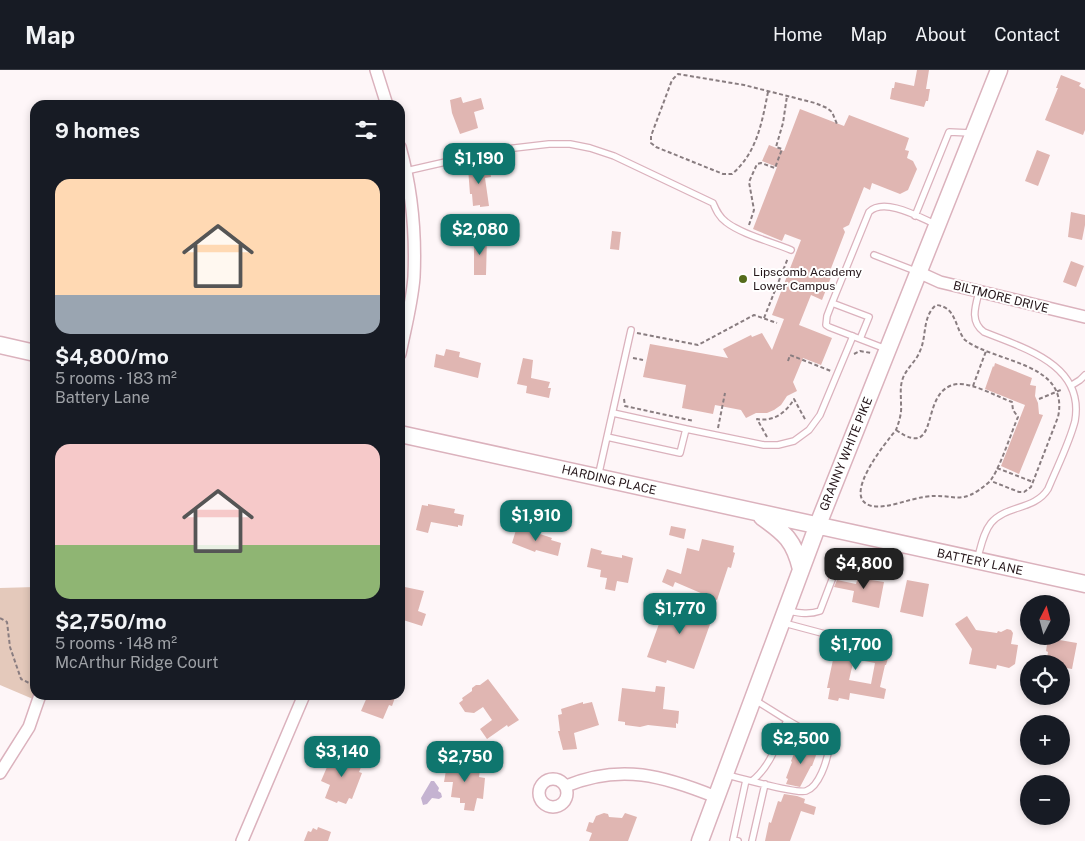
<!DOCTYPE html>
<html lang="en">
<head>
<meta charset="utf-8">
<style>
  body { margin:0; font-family:"Public Sans",sans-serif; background:#20242c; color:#f1f3f6; height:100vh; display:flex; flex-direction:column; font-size:19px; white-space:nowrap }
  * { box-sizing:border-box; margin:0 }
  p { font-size:16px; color:#9ea1a6 }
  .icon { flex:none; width:28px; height:28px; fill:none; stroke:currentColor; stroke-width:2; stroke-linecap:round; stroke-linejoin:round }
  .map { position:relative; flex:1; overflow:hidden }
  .side { position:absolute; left:30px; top:30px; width:375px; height:600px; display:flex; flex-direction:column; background:#171b24; border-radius:15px; box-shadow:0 2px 8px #0003 }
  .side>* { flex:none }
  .needle { width:32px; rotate:6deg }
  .buttons { position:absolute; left:1020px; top:525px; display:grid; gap:10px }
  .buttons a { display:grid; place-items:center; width:50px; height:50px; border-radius:50%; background:#171b24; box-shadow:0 2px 8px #0003; font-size:25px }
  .price { position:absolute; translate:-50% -42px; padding:0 11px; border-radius:10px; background:#0f766e; color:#fff; font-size:16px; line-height:32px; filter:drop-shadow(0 1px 2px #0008) }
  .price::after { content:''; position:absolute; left:50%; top:30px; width:15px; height:11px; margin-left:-8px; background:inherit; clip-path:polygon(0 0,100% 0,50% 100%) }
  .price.selected { background:#222; color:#fff }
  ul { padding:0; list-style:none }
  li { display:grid; align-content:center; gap:10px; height:265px; padding:0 25px }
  li span { display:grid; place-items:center; height:155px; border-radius:15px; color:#555 }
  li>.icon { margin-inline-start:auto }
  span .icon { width:90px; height:90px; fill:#fffc; stroke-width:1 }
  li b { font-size:21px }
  h2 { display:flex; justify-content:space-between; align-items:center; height:60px; padding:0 25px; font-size:21px }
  header { display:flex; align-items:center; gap:30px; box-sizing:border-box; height:70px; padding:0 25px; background:#171b24; border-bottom:1px solid #363941 }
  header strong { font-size:24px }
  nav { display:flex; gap:28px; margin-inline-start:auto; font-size:18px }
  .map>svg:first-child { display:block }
</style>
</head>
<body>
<header>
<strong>Map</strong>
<nav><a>Home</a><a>Map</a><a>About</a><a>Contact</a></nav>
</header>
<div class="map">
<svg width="1085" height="771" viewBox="0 0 1085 771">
  <rect width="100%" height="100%" fill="#fef6f8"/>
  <path fill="#e4c9bb" d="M35,517v105l-2,7 -33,-14v-97z"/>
  <path fill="#c5b3d1" d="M431,711h3l5,7 -1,3 3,2 1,4 -3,2 -7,-1 -5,6 -4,1 -2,-7z"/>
  <path fill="#e0b6b2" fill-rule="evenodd" d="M917,0h12l-3,19h4l-2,12h-2l-2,6 -34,-8 2,-11h2l1,-6 19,4z
    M1061,5l20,8 -2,3 6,3v41l-2,5 -38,-15 13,-32h-2z
    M461,27l2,6 18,-5 3,11 -10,3 4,16 -18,6 -8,-21 -2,-13z
    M800,39l44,17 5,-11 60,23 -4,12 4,1 -2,7 6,3 4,8 -9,21 -8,4 -28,-11 -2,7 -6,-3 -15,38 -6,3 2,4 -15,39 3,1 -11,28 -11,-5 -12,30 33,13 -11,27 -18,-7 -10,24 4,9 -10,5 -6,9 -7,5 -7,3h-11l-10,5 -5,-8 -26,-5 -2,9 -31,-6 4,-23 -43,-8 7,-33 78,14 -5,-9 28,-14 1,2 10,-4 10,17 12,-31 -12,-4 29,-75 -16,-6 -3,7 -29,-12 24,-62 -15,-6 7,-16 15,6z
    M1037,80l13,5 -12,31 -13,-5z
    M489,95l2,12 -6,1 4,28 -9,1v-2l-7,1 -1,-12h-2l-2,-26z
    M1071,142l14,3v10l-3,15 -14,-3z
    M612,161l9,1 -2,18 -9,-1z
    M478,166l9,1 -1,38h-12v-36h4z
    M1071,191l13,5 -8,21 -13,-5z
    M446,279l14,3 -1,5 22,6 -3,15 -44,-11 2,-13 8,2z
    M523,288l10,2 -2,18 19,4 -2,6h3l-2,10 -23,-5 1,-7 -10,-2z
    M995,293l37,15 -2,7 6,1 -1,10 3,7 1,11 4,1 -24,59 -18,-8 24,-61 -40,-16 8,-23 1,1z
    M428,434l27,5 -1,4 10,2 -2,11 -4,-1v2l-27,-5 -3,11 -12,-3 6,-25 6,1z
    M671,456l15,3 -2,10 -15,-4z
    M516,460l7,2v-2l8,1 21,7 -1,2 10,3 -3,13 -22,-6 -1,2 -23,-9z
    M702,469l32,7 -1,6 2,1 -4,15 -3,-1 -11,33 -42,-18 -2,5 -11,-5 5,-13 14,5 6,-26 12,3z
    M591,478l11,3 -1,3 21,4v-3l11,3 -5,25 -11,-2 -2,10 -10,-2 2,-11 -7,-1 1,-7 -14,-3z
    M860,501l12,2 -1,7 13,2 -5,26 -27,-6 2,-11 -20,-4 3,-7 19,4z
    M907,510l22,4 -6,33 -23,-5z
    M400,516l24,5 -6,20 8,3 -4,12 -22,-7z
    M668,529l20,7 -1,2 26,8 -19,53 -27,-9 -1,3 -19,-6z
    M967,546l9,14 21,3 1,-2 3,1 6,-3 4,1 2,3 -2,11 7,1 -3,19 -6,4 -12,-3 -1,4 -27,-5 3,-15 -17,-25z
    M847,567l12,3 -2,5 9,2v2l23,6 -3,10h-1l-5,22 6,2 -2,10 -34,-6 -1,7 -10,-2 -1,3 -10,-2 2,-11h-3l7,-33 -3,-1 3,-13 12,2zM854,589l21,4 -4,21 -22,-4z
    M1048,568l29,5 -5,26 -11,-2v-3h-15l2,-12 -2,-1z
    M488,609l31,41 -11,7 -1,-2 -20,14 -7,-10 12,-9 -9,-13 -9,6 -9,-1 -6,-9 4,-3 -1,-2 10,-7v-3l4,-3h4z
    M656,616l9,1 -2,22 16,2 -1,13 -2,-1v5l-28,-3 -8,2 -15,-2v-3l-7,-1 4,-33 33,4z
    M368,625h28l-4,11 -3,-1 -6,14 -22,-8z
    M583,632v2l9,-2 7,23 -25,8 3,16 -14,1 -5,-19h2l-2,-16 4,-1 -1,-5z
    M800,673l18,7 -6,16h-1l-11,21 -14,-3 2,-5 -2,-1 6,-16 -1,-1 4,-10h2z
    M337,681l25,14 -3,7 3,1 -10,26 -3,-1 -3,6 -8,-3 -1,2 -12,-5 5,-13 -9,-4 9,-21z
    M448,689l20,2v7l12,1 -1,8 6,1 -2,21 -6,-1 -3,13 -10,-1 1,-7h-5v-5l-9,-1 2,-15h-9z
    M784,724l13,2 8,3 -1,4 12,4 -2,8 -13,-4 -11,30h-25l4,-19 2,1 7,-22 3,1z
    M604,743l4,1 1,3 13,1 3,-5 12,4 -9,24h-39l3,-8 -6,-2 3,-9 4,1 3,-7z
    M318,757l13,5 -3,9h-24l4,-10 3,1 2,-4 4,2z"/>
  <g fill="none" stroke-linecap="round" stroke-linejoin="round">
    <g stroke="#dbb2bd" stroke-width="8">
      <path id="lane" d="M406,101l92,-21 51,-6h21l20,4 24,8 99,47c3,7 6,14 13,19 15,12 46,20 65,28
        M915,146l34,-84 22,1
        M874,185l44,17
        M832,233l-5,13 -1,9 3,2 57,22
        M860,269l9,-22 -37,-14 37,-91c15,-15 50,5 66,12
        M1072,315l8,-5 5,-5
        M686,359l78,16h14l16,-4 15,-11 11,-15 33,-79
        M607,367l73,16 6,-24 -73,-16
        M598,407l33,-147
        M977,490c4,-13 6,-27 14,-37 15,-18 44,-13 57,-34 9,-22 21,-45 27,-68 10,-57 -52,-73 -91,-89 -14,-10 -9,-25 -5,-40
        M788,541c11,2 21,4 32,0l21,-55 25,5
        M784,553l45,12 10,-1
        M726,705c15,3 70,19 80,16 13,-4 21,-30 23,-43l-4,-6 -38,-22
        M752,711c19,-15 26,-40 35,-61l-32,-20
        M738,771l-5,-1 13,-60
        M752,771l13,-57"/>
    </g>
    <g stroke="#dbb2bd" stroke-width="14">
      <path id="street" d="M376,0l11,35
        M400,77c12,43 16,86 14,130 -2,26 -9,52 -14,77
        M918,202l22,10 21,5 124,30
        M0,703l29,-46 11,-32
        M539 723a14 14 0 1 1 28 0a14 14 0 1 1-28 0Z
        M566,716c55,-23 98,-10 150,11
        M242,771l62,-146"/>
    </g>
    <g stroke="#dbb2bd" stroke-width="19">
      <path id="secondary" d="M0,275l35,8
        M400,364l685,150
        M762,447c24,17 32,24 39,52
        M700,771l117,-314 182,-457"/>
    </g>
    <path stroke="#897d80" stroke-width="2" stroke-dasharray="4 2.5" stroke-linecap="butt" d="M768,22c-6,30 -11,61 -36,82h-9l-67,-27 -5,-4v-7l21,-56 6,-6 66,11 71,18 12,5 5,4 5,12
      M749,155l5,-15 -5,-28 8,-18 4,-1 14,5 7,-19 -6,-2 7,-24 4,-27
      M764,248l24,-60
      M637,263l61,12 56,-30 23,8
      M854,284l6,-3 11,2
      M633,288l10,2
      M788,291l2,-6 41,16
      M973,316l13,-35
      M624,329l1,7 69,15
      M1039,329l24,-10
      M718,358l7,-35
      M896,360c47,33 21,-42 62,-46 15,-1 40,13 54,18l1,8 5,7c-6,13 -20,58 -30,66 -29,25 -33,9 -64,14 -15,2 -38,12 -52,9 -33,-7 15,-65 24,-76 3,-8 6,-17 5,-26 0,-8 -1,-16 1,-23 3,-12 14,-19 18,-30 7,-15 2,-34 16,-46 21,2 18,22 29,35 30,23 105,22 93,77l-27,70 -7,5h-5l-28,-11
      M767,367l-10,-18c16,3 29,-6 37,-20l12,22
      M997,398l36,14
      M0,548l7,4 3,25 11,32 14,7"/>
    <use href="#lane" stroke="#fff" stroke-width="5.5"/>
    <use href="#street" stroke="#fff" stroke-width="11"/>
    <use href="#secondary" stroke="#fff" stroke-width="16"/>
  </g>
  <circle fill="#556b1b" stroke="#fff" stroke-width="2" cx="743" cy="209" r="5"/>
  <g text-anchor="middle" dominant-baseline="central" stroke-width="4" stroke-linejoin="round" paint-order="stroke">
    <g font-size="12" fill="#241519" stroke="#fff" text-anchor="start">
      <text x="753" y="202">Lipscomb Academy<tspan x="753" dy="14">Lower Campus</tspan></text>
    </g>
    <g font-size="12" fill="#241519" stroke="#fff">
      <text transform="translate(1001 227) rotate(14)">BILTMORE DRIVE</text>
      <text transform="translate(846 384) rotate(-68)">GRANNY WHITE PIKE</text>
      <text transform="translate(609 410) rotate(13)">HARDING PLACE</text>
      <text transform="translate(980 492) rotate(12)">BATTERY LANE</text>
    </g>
  </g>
</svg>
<div class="buttons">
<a><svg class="needle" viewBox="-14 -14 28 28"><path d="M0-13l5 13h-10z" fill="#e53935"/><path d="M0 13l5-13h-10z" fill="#9ea1a6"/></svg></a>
<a><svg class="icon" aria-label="locate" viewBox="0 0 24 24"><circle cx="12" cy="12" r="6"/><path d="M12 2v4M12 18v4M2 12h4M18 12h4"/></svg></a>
<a>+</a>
<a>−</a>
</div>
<b class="price" style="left:479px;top:115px">$1,190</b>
<b class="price" style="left:480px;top:186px">$2,080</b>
<b class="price" style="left:536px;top:472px">$1,910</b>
<b class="price selected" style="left:864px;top:520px">$4,800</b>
<b class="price" style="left:680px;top:565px">$1,770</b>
<b class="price" style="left:856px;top:601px">$1,700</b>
<b class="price" style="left:801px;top:695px">$2,500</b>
<b class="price" style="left:342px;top:708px">$3,140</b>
<b class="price" style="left:465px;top:713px">$2,750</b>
<section class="side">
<h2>9 homes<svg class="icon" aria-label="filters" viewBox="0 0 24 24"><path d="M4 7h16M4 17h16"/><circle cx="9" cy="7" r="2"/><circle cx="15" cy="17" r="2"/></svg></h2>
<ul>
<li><span style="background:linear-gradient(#ffd9b3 75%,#9aa5b1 0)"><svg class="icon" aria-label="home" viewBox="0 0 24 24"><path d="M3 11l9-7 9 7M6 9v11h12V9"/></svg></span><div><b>$4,800/mo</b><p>5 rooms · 183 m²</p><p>Battery Lane</p></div></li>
<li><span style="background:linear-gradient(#f6c9c9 65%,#8fb573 0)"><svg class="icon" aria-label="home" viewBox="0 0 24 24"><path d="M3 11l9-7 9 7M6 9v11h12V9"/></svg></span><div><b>$2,750/mo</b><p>5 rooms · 148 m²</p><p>McArthur Ridge Court</p></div></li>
</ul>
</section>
</div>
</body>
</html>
